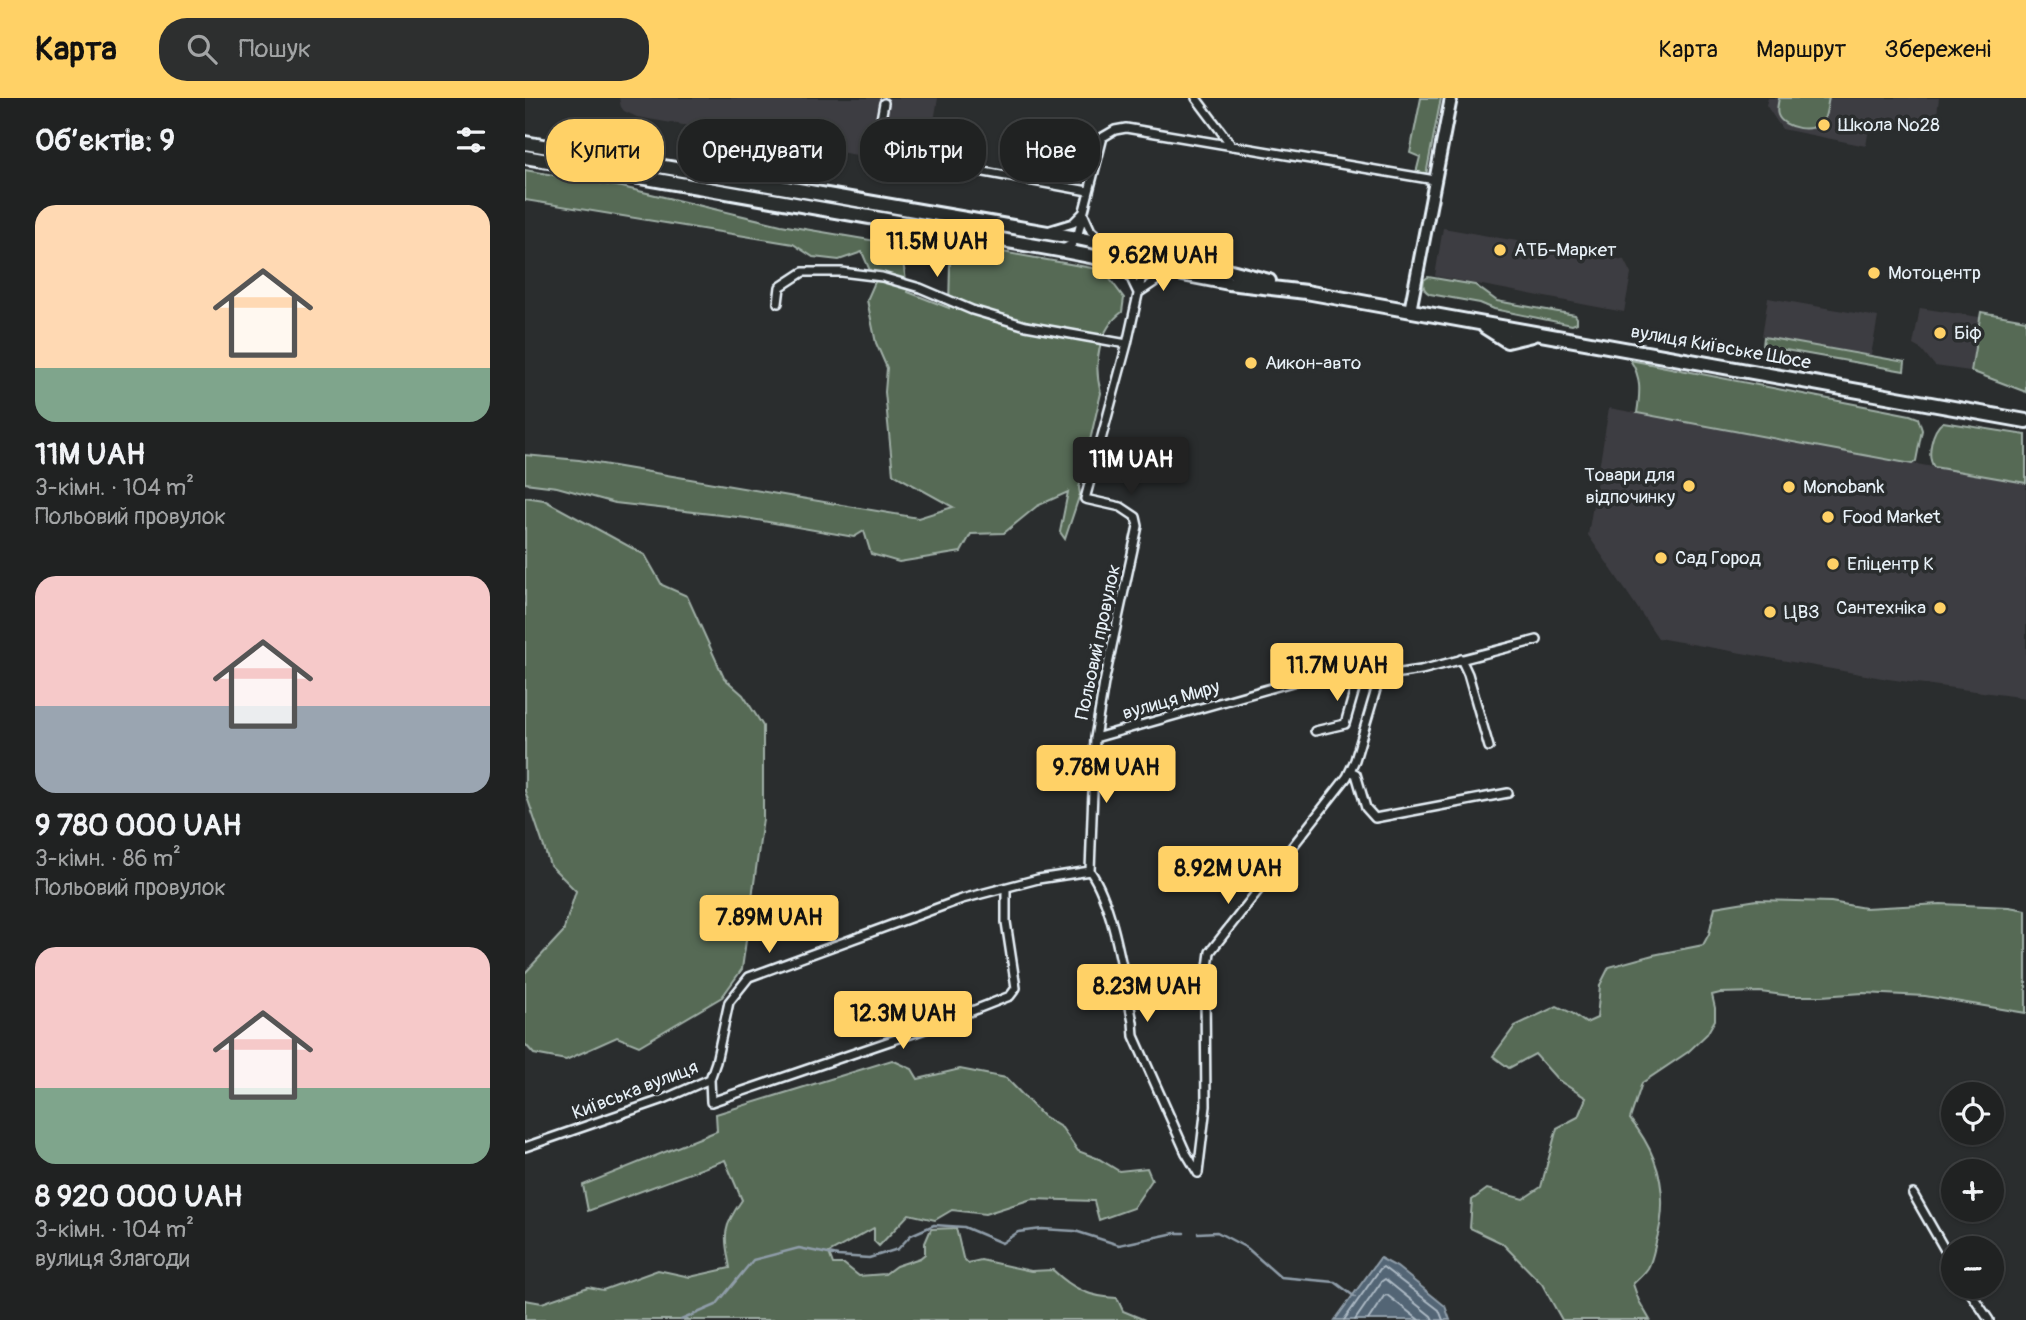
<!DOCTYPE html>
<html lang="uk">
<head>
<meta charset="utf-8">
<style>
  body { margin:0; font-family:Pangolin,sans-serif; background:#2d2f2f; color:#f1f3f6; height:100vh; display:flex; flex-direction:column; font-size:26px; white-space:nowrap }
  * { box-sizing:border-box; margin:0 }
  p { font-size:23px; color:#a2a4a5 }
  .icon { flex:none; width:38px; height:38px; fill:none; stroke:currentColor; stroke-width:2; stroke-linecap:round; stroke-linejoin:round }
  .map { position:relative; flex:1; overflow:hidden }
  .sheet { display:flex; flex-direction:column; background:#202222; width:525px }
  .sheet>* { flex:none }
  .banner { position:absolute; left:21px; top:21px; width:665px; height:63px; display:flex; gap:14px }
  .tools { position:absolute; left:1416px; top:984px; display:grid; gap:14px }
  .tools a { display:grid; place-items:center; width:63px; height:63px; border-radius:50%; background:#202222; box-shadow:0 2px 5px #0004,0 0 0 2px #3d3f40; font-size:35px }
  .price { position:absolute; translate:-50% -60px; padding:0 16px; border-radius:7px; background:#ffd166; color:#111; font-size:23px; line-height:46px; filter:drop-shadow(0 2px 4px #0008) }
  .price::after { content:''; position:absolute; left:50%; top:42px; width:21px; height:16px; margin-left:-10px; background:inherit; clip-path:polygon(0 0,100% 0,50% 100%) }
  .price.selected { background:#222; color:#fff }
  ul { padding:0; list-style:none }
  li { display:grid; align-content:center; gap:14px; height:371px; padding:0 35px }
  li span { display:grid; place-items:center; height:217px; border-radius:21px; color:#555 }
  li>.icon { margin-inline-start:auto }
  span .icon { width:126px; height:126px; fill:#fffc; stroke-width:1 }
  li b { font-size:30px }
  h2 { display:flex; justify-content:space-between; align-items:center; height:84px; padding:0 35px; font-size:30px }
  .tag { padding:0 24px; border-radius:28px; background:#202222; box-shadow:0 2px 5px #0004,0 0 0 2px #3d3f40; font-size:24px; line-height:63px }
  .tag.selected { background:#ffd166; color:#111 }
  header { display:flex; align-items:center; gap:42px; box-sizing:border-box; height:98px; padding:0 35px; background:#ffd166; color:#111 }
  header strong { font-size:33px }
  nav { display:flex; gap:38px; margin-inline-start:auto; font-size:24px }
  .search { width:490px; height:63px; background:#2d2f2f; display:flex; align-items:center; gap:18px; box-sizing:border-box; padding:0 24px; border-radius:28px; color:#a2a4a5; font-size:26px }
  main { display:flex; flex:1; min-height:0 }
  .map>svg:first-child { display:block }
</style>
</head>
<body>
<header>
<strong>Карта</strong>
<div class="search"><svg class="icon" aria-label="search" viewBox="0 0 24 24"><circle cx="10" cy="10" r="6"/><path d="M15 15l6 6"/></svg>Пошук</div>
<nav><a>Карта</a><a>Маршрут</a><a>Збережені</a></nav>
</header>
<main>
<section class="sheet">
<h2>Об’єктів: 9<svg class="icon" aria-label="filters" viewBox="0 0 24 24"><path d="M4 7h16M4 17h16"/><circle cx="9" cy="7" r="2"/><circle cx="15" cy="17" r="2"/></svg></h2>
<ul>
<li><span style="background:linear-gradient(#ffd9b3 75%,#7fa58c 0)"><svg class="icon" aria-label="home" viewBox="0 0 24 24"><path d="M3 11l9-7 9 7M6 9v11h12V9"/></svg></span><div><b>11M UAH</b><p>3-кімн. · 104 m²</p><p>Польовий провулок</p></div></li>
<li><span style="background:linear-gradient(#f6c9c9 60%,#9aa5b1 0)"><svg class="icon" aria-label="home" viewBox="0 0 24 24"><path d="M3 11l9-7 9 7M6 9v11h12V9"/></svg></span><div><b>9 780 000 UAH</b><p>3-кімн. · 86 m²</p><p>Польовий провулок</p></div></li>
<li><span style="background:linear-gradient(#f6c9c9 65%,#7fa58c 0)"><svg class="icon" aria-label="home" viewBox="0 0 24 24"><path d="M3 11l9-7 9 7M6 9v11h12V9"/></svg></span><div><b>8 920 000 UAH</b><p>3-кімн. · 104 m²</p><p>вулиця Злагоди</p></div></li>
</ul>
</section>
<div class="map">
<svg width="1501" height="1222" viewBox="0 0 1501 1222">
  <rect width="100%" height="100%" fill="#2a2d2e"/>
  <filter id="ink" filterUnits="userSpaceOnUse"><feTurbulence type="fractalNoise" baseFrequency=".0143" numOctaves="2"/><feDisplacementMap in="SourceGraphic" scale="14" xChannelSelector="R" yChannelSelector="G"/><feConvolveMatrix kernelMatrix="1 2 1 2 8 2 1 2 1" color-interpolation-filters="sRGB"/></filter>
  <g filter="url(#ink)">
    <path fill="#3e3d42" d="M94,0h319l-12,69 -289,-50 -13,-6 -3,-4z
      M1243,0h171l-4,32 -65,-8 -4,24 -84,-17 -16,-24z
      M918,130l181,32 7,14 -7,38 -189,-36z
      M1243,200l110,19 -7,38 -109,-19z
      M1395,210l59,9 -9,54 -35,-5 -13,-16 -9,-5z
      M1084,310l417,76v214l-138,-19 -230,-41 -70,-103z"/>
    <path fill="#566a54" stroke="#9faea6" stroke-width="2" d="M896,0h20l-15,77 -10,-2 4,-16 -10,-4z
      M1254,0h50c-2,7 -2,17 -6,23 -8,13 -40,8 -45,-6 -2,-5 0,-11 1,-17z
      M0,72l97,17 159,38 119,20 8,47 41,16 1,-45 9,-7 -7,-13 151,27 21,28 -2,14c-24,18 -29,53 -21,81l-22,95 1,6 -15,45 -5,-7 8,-40 -31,14 -33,27 -33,1 -10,18 -62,10 -28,-8 -7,-23 -10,6 -108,-19 -131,-15 -58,-16 -32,-4v-28l54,5 339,58 35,-11 -60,-33 -8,-82 2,-24 -11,-25 -9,-43 8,-18 -13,-30 -23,8 -26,-3 -20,-13 -268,-44z
      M903,179l47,8 22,16 78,14 2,3v5l-5,2 -78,-16 -14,-6 -50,-9c-6,-3 -8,-7 -6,-14z
      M1456,214l45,8v72l-55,-21z
      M1239,239l141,25 -1,9 -141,-25z
      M1105,262l280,55 8,3 4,12 -6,31 -4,3 -275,-51c3,-19 5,-36 -7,-53z
      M1418,324l83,13v48l-92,-16c-8,-11 -2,-37 9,-45z
      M0,399l19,3 101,55 17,30 25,11 37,82 19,17 20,31v93l-21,150 -20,28 -83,49 -22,-9 -51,23 -32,-6 -9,-10v-71l38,-41 13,-41 -26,-26 -25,-74z
      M1232,802l74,2 34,6 76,-4 68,3 17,3v103l-101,-17 -62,-3 -41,3h-31l-31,-4 -40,1 -8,2 3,13v12l-8,14 -19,18 -46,31 -12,36c30,37 40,77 26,123 -2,8 -4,19 -8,26 -4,6 -10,11 -15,16l6,17 11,19h-88l-20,-36 -40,-41 -32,-15 2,-28 15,-11 36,10 18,-12 16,-59 21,-11 8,-19 -28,-18 -23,-26 -26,14 -16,-12 22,-30 42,-20 15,7 14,10 11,-5 3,-33 9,-18 44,-12 50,-10 6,-11 6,-27z
      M367,962l20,9 6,10 42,-10 46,9 37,38 19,12 16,23 21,8 20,12 28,-3 5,12 -19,28 -34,12 -5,-19 -62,-2 -47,15 -33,-4 -17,10 -26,-6 -30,32 -5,-5v-13l-45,25 4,11h11l15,12 26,-2 11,-8 24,-8 5,-4v-11l6,-14 25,-1 7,30 5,5 13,-3 50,11 22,-1c20,19 36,27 64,28l6,13 22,9h-620v-20l17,3 46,-16 15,3 55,-20 32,7 40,-9c-6,-33 -8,-40 12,-68l-17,-40 -137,51 -5,-26 134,-54 -1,-17z"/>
    <path fill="#536575" stroke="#8f9da9" stroke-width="2" d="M855,1160l17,9 48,39 5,14h-115z"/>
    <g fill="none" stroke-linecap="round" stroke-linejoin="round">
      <path stroke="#acb9c4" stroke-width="2" d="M819,1222l36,-51 3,-2 56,43 4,10
        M830,1222l27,-39 3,-2 46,37 2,4
        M843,1222l16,-24 3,-1 32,25"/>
      <path stroke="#8f9da9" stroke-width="2.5" d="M673,1135l19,-1 30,16 33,29 55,5 20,15
        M156,1222l35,-15 37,-45 46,-12 39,8 31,2 29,-9 13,-14 23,-10 30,2 38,16 16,-11 24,-3 33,2 44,14 56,-12h9"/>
      <g stroke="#e8f1f8" stroke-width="12">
        <path id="street" d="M671,0l36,48
          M359,5l-9,49 213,39
          M525,132l23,-7 10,-10 8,18 11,9
          M538,151l8,-4 6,-7 26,-101 12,-7 11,-2 309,52
          M594,166l9,8 10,21 21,-14 14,-4
          M619,169l-17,77 -42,155 36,8 15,10 2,9 -34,157 -9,55 -5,133c24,34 34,109 43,151l1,14 52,117 12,20
          M253,205l2,-16 23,-15h38l41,5 38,11 52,22 54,16 101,18
          M936,561l7,15 21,73
          M790,633l30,-7 14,-49
          M570,640l208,-59 64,-4 13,1 41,-6 116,-30
          M825,673l6,3 10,34 9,10 133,-25
          M185,981l1,23 220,-75 79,-31 6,-8 -10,-66v-34
          M0,1049l139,-48 46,-20 6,-17 13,-60 20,-25 213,-78 76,-20 52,-8
          M673,1075l8,-67 -1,-116 5,-38 137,-175 8,-17 25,-84
          M1388,1096l40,70
          M1441,1188l23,34"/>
      </g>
      <g stroke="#e8f1f8" stroke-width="16">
        <path id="primary" d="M885,213l41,-213"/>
      </g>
      <g stroke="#e8f1f8" stroke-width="18">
        <path id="highway" d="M0,45l552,95 154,33 38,10
          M0,59l534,93 170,33 77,9 720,129
          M960,229l22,14 25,-6"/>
      </g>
      <use href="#street" stroke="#2a2d2e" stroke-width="7"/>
      <use href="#primary" stroke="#2a2d2e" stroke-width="10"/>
      <use href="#highway" stroke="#2a2d2e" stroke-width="12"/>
    </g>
  </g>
  <g fill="#ffd166" stroke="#2a2d2e" stroke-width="2.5">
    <circle cx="1299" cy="27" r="7"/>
    <circle cx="975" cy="152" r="7"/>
    <circle cx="1349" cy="175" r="7"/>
    <circle cx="1415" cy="235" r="7"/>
    <circle cx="726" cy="265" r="7"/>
    <circle cx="1164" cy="388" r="7"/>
    <circle cx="1264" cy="389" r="7"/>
    <circle cx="1303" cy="419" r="7"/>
    <circle cx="1136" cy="460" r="7"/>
    <circle cx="1308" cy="466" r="7"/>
    <circle cx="1415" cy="510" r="7"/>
    <circle cx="1245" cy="514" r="7"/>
  </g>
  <g text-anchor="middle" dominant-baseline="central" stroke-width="7" stroke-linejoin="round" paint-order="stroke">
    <g font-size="19" fill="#e8f1f8" stroke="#2a2d2e" text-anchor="start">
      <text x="1313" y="27">Школа №28</text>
      <text x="989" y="152">АТБ-Маркет</text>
      <text x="1363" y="175">Мотоцентр</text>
      <text x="1429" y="235">Біф</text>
      <text x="740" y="265">Аикон-авто</text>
      <text x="1150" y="377" text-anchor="end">Товари для<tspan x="1150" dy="22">відпочинку</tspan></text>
      <text x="1278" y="389">Monobank</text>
      <text x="1317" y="419">Food Market</text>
      <text x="1150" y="460">Сад Город</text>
      <text x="1322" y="466">Епіцентр К</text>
      <text x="1401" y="510" text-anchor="end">Сантехніка</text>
      <text x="1259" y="514">ЦВЗ</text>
    </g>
    <g font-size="19" fill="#e8f1f8" stroke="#2a2d2e">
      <text transform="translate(1196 249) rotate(10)">вулиця Київське Шосе</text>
      <text transform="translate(573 544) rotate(-78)">Польовий провулок</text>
      <text transform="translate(646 602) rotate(-16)">вулиця Миру</text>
      <text transform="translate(110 992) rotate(-21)">Київська вулиця</text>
    </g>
  </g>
</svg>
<div class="tools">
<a><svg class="icon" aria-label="locate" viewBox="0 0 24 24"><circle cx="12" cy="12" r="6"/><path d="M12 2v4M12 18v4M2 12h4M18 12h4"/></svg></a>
<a>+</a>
<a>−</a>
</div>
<b class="price" style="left:412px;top:181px">11.5M UAH</b>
<b class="price" style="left:638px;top:195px">9.62M UAH</b>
<b class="price selected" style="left:606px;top:399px">11M UAH</b>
<b class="price" style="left:812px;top:605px">11.7M UAH</b>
<b class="price" style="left:581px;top:707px">9.78M UAH</b>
<b class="price" style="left:703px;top:808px">8.92M UAH</b>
<b class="price" style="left:244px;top:857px">7.89M UAH</b>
<b class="price" style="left:622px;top:926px">8.23M UAH</b>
<b class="price" style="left:378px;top:953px">12.3M UAH</b>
<div class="banner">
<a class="tag selected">Купити</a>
<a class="tag">Орендувати</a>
<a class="tag">Фільтри</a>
<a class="tag">Нове</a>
</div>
</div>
</main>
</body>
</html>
